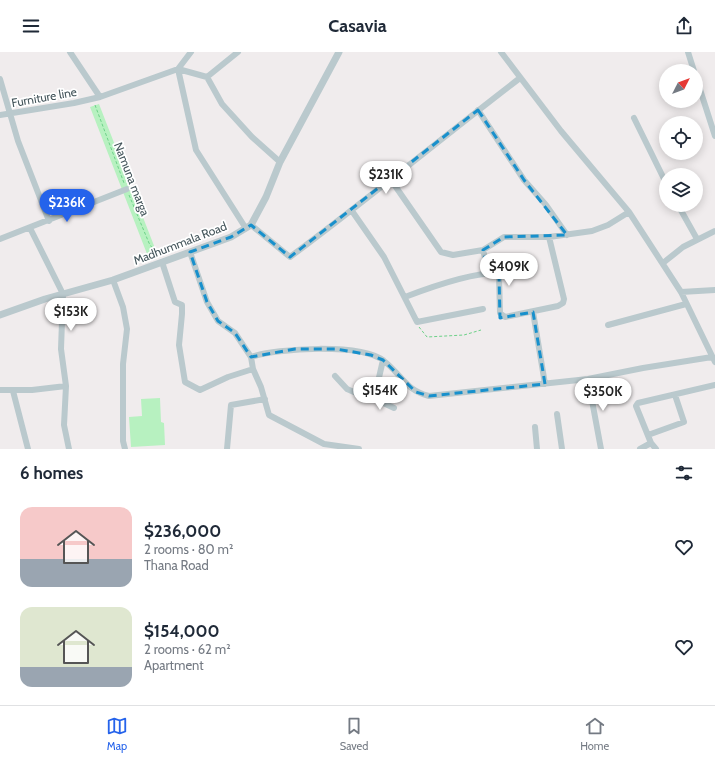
<!DOCTYPE html>
<html lang="en">
<head>
<meta charset="utf-8">
<style>
  body { margin:0; font-family:Cabin,sans-serif; background:#f6f6f7; color:#1f2937; height:100vh; display:flex; flex-direction:column; font-size:15px; white-space:nowrap }
  * { box-sizing:border-box; margin:0 }
  p { font-size:13px; color:#747a83 }
  .icon { flex:none; width:22px; height:22px; fill:none; stroke:currentColor; stroke-width:2; stroke-linecap:round; stroke-linejoin:round }
  .map { position:relative; height:397px; overflow:hidden }
  .side { display:flex; flex-direction:column; background:#fff; flex:1 }
  .side>* { flex:none }
  .needle { width:26px; rotate:48deg }
  .controls { position:absolute; left:659px; top:12px; display:grid; gap:8px }
  .controls a { display:grid; place-items:center; width:44px; height:44px; border-radius:50%; background:#fff; box-shadow:0 2px 10px #0003; font-size:20px }
  .price { position:absolute; translate:-50% -34px; padding:0 9px; border-radius:14px; background:#fff; color:#222; font-size:13px; line-height:26px; filter:drop-shadow(0 1px 2px #0008) }
  .price::after { content:''; position:absolute; left:50%; top:24px; width:12px; height:9px; margin-left:-6px; background:inherit; clip-path:polygon(0 0,100% 0,50% 100%) }
  .price.active { background:#2563eb; color:#fff }
  ul { padding:0; list-style:none }
  li { display:flex; align-items:center; gap:12px; height:100px; padding:0 20px }
  li span { display:grid; place-items:center; flex:none; width:112px; height:80px; border-radius:12px; color:#555 }
  li>.icon { margin-inline-start:auto }
  span .icon { width:48px; height:48px; fill:#fffc; stroke-width:1 }
  li b { font-size:17px }
  h2 { display:flex; justify-content:space-between; align-items:center; height:48px; padding:0 20px; font-size:17px }
  header { display:flex; justify-content:space-between; align-items:center; height:52px; padding:0 20px; background:#fff; font-size:18px; font-weight:700 }
  .tabs { display:flex; justify-content:space-around; align-items:center; height:56px; border-top:1px solid #e0e1e3; background:#fff; font-size:11px; color:#747a83 }
  .tabs a { display:grid; justify-items:center; gap:2px }
  .tabs .active { color:#2563eb }
  .map>svg:first-child { display:block }
</style>
</head>
<body>
<header><svg class="icon" aria-label="menu" viewBox="0 0 24 24"><path d="M4 6h16M4 12h16M4 18h16"/></svg>Casavia<svg class="icon" aria-label="share" viewBox="0 0 24 24"><path d="M12 15V3M7 8l5-5 5 5M5 13v7h14v-7"/></svg></header>
<div class="map">
<svg width="715" height="397" viewBox="0 0 715 397">
  <rect width="100%" height="100%" fill="#f0eced"/>
  <path fill="#b7f1c0" d="M99,52l59,152 -9,3 -59,-152z
    M160,346l1,24 3,1 1,22 -34,2 -2,-30 13,-1 -1,-17z"/>
  <g fill="none" stroke-linecap="round" stroke-linejoin="round">
    <path stroke="#6dd188" stroke-width="1" stroke-dasharray="3 2" stroke-linecap="butt" d="M95,53l29,78
      M129,143l20,48 9,14
      M419,275l8,10 37,-2 17,-5"/>
    <path stroke="#bac9cd" stroke-width="6" d="M191,0l-13,17 18,81 49,77
      M501,0l60,79 68,81 52,80 34,70
      M688,0l6,19
      M207,25l31,-25
      M696,25l19,59
      M0,27l18,62 31,80
      M100,45l78,-28 29,8 15,27 30,33 28,25
      M478,58l46,70 22,25 21,30
      M0,63l74,-12 26,-6 -30,-45
      M634,66l32,65
      M391,128l50,72 12,3 30,-5 21,-13h45l43,-6 16,-6 21,-13
      M678,153l19,34
      M352,159l32,46 33,65 66,-13
      M251,173l39,32c78,-58 153,-120 230,-179
      M30,176l33,66 -2,55 5,37 -2,39 5,24
      M0,187l127,-50
      M483,198l6,23
      M190,200l17,50 11,19 17,12 16,24 2,12 8,18 8,28 55,29 35,5
      M162,210l13,40 7,3v9l-3,31 6,37 15,8 28,-13 25,-8
      M663,211l20,-16 32,-16
      M113,228l10,27 4,22 -4,35v77l2,8
      M681,240l34,-2
      M405,245c26,-10 65,-24 92,-24l2,3 1,37 5,4 53,-11 5,-3 1,-4 -15,-62
      M533,260l12,72
      M608,273l78,-21
      M251,305c27,-9 110,-14 133,4 18,14 20,28 45,35l159,-17 55,-11 69,-11
      M335,324l12,13 23,10 5,-4 8,-35
      M588,327l13,70
      M0,338h32l34,-4
      M13,339l15,58
      M373,346l21,10
      M557,362l5,35
      M535,375l2,22
      M648,383l36,-13 -9,-27
      M227,397l4,-44 34,-6
      M640,397l11,-6
      M656,397l-5,-6 -15,-37 2,-3 77,-18"/>
    <path stroke="#bac9cd" stroke-width="7" d="M0,263l45,-16 68,-19 77,-28 41,-15 20,-12 15,-28 14,-35 59,-110"/>
  </g>
  <path fill="none" stroke="#1890cc" stroke-width="3" stroke-dasharray="8 5" stroke-linejoin="round" d="M478,58l46,70 43,55 -63,2 -21,13 6,23 10,3 1,42 33,-6 12,72 -116,12 -13,-4 -33,-32 -12,-5 -35,-6h-41l-44,8 -16,-24 -17,-12 -11,-19 -17,-50 41,-15 20,-12 39,32z"/>
  <g text-anchor="middle" dominant-baseline="central" stroke-width="3.5" stroke-linejoin="round" paint-order="stroke">
    <g font-size="12" fill="#44555b" stroke="#fff">
      <text transform="translate(44 45) rotate(-10)">Furniture line</text>
      <text transform="translate(132 127) rotate(69)">Namuna marga</text>
      <text transform="translate(180 191) rotate(-21)">Madhummala Road</text>
    </g>
  </g>
</svg>
<div class="controls">
<a><svg class="needle" viewBox="-14 -14 28 28"><path d="M0-13l5 13h-10z" fill="#e53935"/><path d="M0 13l5-13h-10z" fill="#747a83"/></svg></a>
<a><svg class="icon" aria-label="locate" viewBox="0 0 24 24"><circle cx="12" cy="12" r="6"/><path d="M12 2v4M12 18v4M2 12h4M18 12h4"/></svg></a>
<a><svg class="icon" aria-label="layers" viewBox="0 0 24 24"><path d="M12 4l9 5-9 5-9-5zM3 14l9 5 9-5"/></svg></a>
</div>
<b class="price" style="left:386px;top:143px">$231K</b>
<b class="price active" style="left:67px;top:171px">$236K</b>
<b class="price" style="left:509px;top:235px">$409K</b>
<b class="price" style="left:71px;top:280px">$153K</b>
<b class="price" style="left:380px;top:359px">$154K</b>
<b class="price" style="left:603px;top:360px">$350K</b>
</div>
<section class="side">
<h2>6 homes<svg class="icon" aria-label="filters" viewBox="0 0 24 24"><path d="M4 7h16M4 17h16"/><circle cx="9" cy="7" r="2"/><circle cx="15" cy="17" r="2"/></svg></h2>
<ul>
<li><span style="background:linear-gradient(#f6c9c9 65%,#9aa5b1 0)"><svg class="icon" aria-label="home" viewBox="0 0 24 24"><path d="M3 11l9-7 9 7M6 9v11h12V9"/></svg></span><div><b>$236,000</b><p>2 rooms · 80 m²</p><p>Thana Road</p></div><svg class="icon" aria-label="heart" viewBox="0 0 24 24"><path d="M12 20l-8-8c-3-5 5-10 8-4 3-6 11-1 8 4z"/></svg></li>
<li><span style="background:linear-gradient(#dfe7d0 75%,#9aa5b1 0)"><svg class="icon" aria-label="home" viewBox="0 0 24 24"><path d="M3 11l9-7 9 7M6 9v11h12V9"/></svg></span><div><b>$154,000</b><p>2 rooms · 62 m²</p><p>Apartment</p></div><svg class="icon" aria-label="heart" viewBox="0 0 24 24"><path d="M12 20l-8-8c-3-5 5-10 8-4 3-6 11-1 8 4z"/></svg></li>
</ul>
</section>
<nav class="tabs">
<a class="active"><svg class="icon" aria-label="map" viewBox="0 0 24 24"><path d="M3 6l6-2 6 2 6-2v14l-6 2-6-2-6 2zM9 4v14M15 6v14"/></svg>Map</a>
<a><svg class="icon" aria-label="saved" viewBox="0 0 24 24"><path d="M7 4h10v16l-5-4-5 4z"/></svg>Saved</a>
<a><svg class="icon" aria-label="home" viewBox="0 0 24 24"><path d="M3 11l9-7 9 7M6 9v11h12V9"/></svg>Home</a>
</nav>
</body>
</html>
